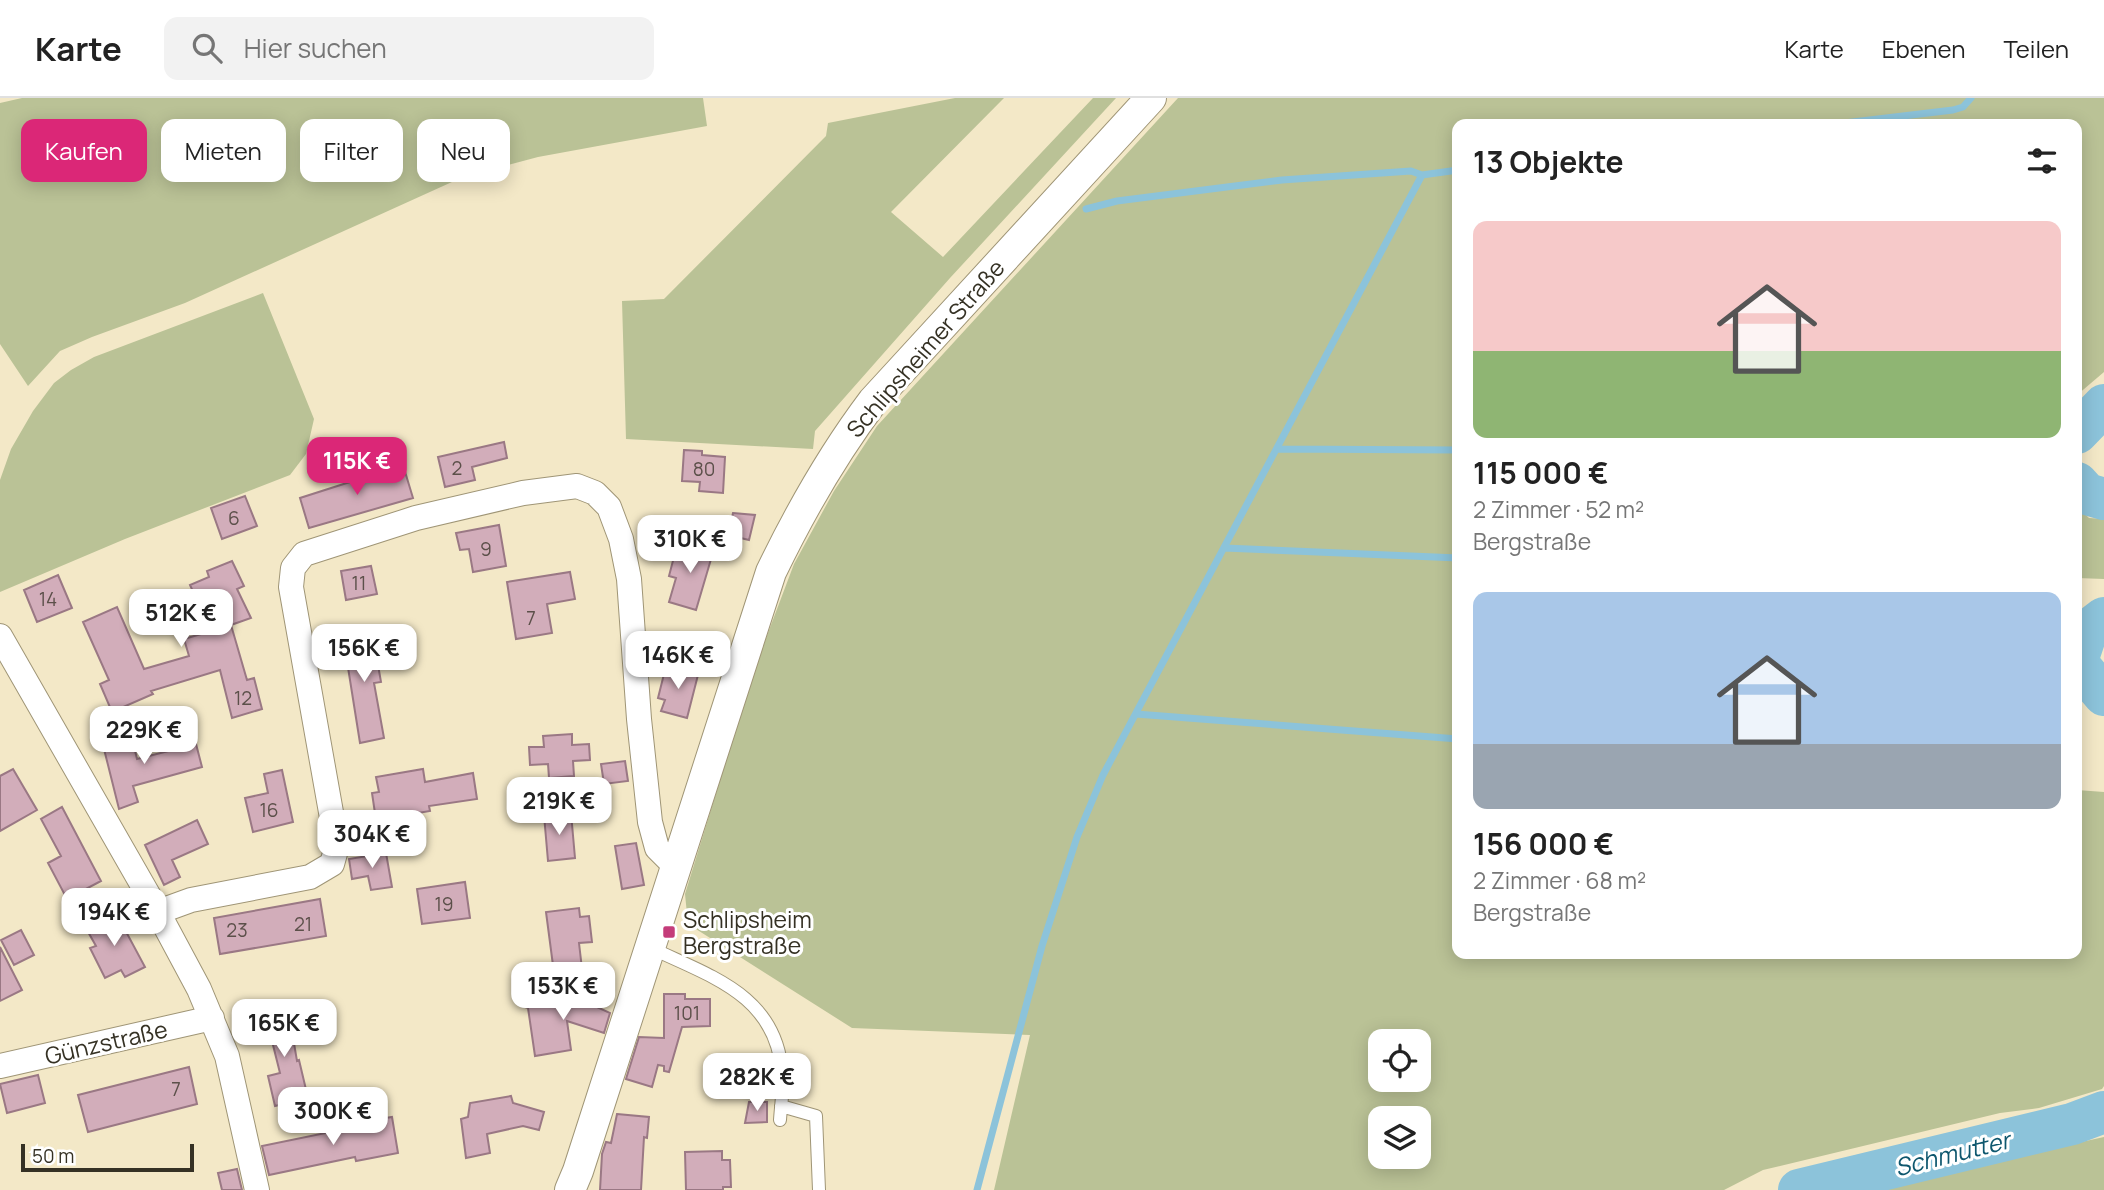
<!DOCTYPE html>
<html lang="de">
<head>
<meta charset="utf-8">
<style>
  body { margin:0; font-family:Manrope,sans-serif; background:#f2f2f2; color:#222; height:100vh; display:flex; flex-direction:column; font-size:26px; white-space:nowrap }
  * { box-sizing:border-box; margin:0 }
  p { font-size:23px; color:#767676 }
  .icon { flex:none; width:38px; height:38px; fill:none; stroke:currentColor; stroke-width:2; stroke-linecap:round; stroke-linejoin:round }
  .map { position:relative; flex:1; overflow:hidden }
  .details { position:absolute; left:1452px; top:21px; width:630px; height:840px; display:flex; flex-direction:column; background:#fff; border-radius:14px; box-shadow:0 4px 18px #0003 }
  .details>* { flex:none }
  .banner { position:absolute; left:21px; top:21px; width:665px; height:63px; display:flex; gap:14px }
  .buttons { position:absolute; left:1368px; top:931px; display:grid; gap:14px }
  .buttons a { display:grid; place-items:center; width:63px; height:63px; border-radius:14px; background:#fff; box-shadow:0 4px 18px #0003; font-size:35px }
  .scale { position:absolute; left:21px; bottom:18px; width:173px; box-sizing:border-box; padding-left:7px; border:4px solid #353124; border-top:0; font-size:19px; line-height:24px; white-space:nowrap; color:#353124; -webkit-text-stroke:5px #fff; paint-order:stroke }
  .price { position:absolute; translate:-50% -60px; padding:0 16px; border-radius:14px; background:#fff; color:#222; font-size:23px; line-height:46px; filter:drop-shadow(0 2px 4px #0008) }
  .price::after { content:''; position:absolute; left:50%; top:42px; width:21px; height:16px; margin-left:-10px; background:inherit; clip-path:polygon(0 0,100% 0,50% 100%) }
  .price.current { background:#db2777; color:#fff }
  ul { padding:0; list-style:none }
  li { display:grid; align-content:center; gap:14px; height:371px; padding:0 21px }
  li span { display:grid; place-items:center; height:217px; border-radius:14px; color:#555 }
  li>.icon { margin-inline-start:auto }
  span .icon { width:126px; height:126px; fill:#fffc; stroke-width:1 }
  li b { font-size:30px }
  h2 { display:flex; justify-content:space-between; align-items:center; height:84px; padding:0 21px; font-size:30px }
  .chip { padding:0 24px; border-radius:14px; background:#fff; box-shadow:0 4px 18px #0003; font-size:24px; line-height:63px }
  .chip.current { background:#db2777; color:#fff }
  header { display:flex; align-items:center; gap:42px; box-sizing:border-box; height:98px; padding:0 35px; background:#fff; border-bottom:2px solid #e0e0e0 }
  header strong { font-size:33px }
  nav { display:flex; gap:38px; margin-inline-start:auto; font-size:24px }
  .search { width:490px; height:63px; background:#f2f2f2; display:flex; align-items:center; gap:18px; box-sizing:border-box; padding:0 24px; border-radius:14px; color:#767676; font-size:26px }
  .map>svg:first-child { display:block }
</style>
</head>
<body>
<header>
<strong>Karte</strong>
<div class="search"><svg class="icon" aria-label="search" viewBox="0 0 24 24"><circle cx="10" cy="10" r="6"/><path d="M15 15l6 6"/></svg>Hier suchen</div>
<nav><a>Karte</a><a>Ebenen</a><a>Teilen</a></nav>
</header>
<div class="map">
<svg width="2104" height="1092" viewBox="0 0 2104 1092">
  <rect width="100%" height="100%" fill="#f3e8c7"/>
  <path fill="#bac296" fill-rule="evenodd" d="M22,0h681l4,28 -169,31 -75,20 -278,126 -93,34 -32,14 -32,35 -28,-42v-241z
    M955,0h49l-113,114 52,45 150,-159h23l-166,180 -135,153 -2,18 -187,-10 -4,-138 42,-2 162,-163 2,-13z
    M1178,0h926v274l-27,23v-271h-619v830h619v-164l27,2v294l-2,3 -63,19 -39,5 -237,57 -39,20h-730l36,-155 -178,-7 -164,-104 -3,-30 69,-224 40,-106 40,-73 43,-65zM1381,943h38v39h-38zM1381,1020h38v39h-38z
    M263,195l51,126 -8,35 -16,21 -165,64 -125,53v-112l11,-31 22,-38 21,-28 17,-13 23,-13z
    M2077,408l12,12 15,1v60l-27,-1z
    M2104,1039v53h-241z"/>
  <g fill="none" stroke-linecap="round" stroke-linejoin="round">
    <path stroke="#8cc3da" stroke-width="7" d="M1836,26l117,-14 10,-3 8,-9
      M1086,111l31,-8 165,-21 129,-9 11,4
      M1277,351l181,1
      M1224,450l234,10
      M1136,616l322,25
      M977,1092l65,-244 35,-109 26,-62 319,-600 36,-5"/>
    <path stroke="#8cc3da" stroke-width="42" d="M2077,335l27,-28
      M2077,385l10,11 17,5
      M2077,563l10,-30 17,-13
      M2077,565l27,32
      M1799,1092l273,-66 32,-12"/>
  </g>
  <path fill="#d2adba" stroke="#9a7884" stroke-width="2" d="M504,344l3,16 -35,9 3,13 -30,7 -7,-30z
    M684,352l18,1v4l23,2 -2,36 -24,-2 1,-9 -18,-1z
    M403,367l10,33 -104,30 -9,-30z
    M245,398l12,30 -35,13 -11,-31z
    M733,415l22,2 -6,25 -21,-5z
    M499,427l7,41 -33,6 -4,-23 -9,1 -4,-17z
    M687,443l27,8 -18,61 -27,-8 7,-24 -7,-2 6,-23 8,2z
    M232,463l12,25 -7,3 14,29 -20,7 16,55 7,-2 8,31 -30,9 -12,-48 -69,21 2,3 -41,18 -12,-28 9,-4 -26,-58 34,-15 27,62 45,-13 -5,-17 27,-8 -21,-46 19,-8 -2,-6z
    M371,468l6,28 -31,6 -5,-29z
    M570,474l5,27 -28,5 5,29 -36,6 -9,-57z
    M58,477l14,33 -35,14 -13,-32z
    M372,533l9,51 -7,1 10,55 -24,5 -17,-107z
    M679,568l20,5 -12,47 -26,-7 4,-11 -7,-2 7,-28 12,4z
    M131,636l6,25 59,-15 6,23 -69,19 5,16 -19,7 -17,-68z
    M572,636v11l17,-1 1,16 -17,1 1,15 -25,2 -1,-14 -18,1 -1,-18h15l-1,-11z
    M625,663l3,20 -24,3 -3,-20z
    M13,671l24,41 -37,21v-55z
    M423,671l2,13 48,-9 4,26 -48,7 1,5 -54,9 -4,-27 7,-1 -3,-15z
    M282,672l11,52 -40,10 -8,-34 23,-5 -4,-19z
    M62,709l39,74 -34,18 -19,-36 13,-7 -20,-37z
    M571,715l4,45 -27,3 -4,-46z
    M197,722l11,24 -36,16 8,17 -16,8 -19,-40z
    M636,745l8,42 -22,4 -7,-43z
    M386,755l6,34 -21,3 -3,-14 -16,3 -3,-20z
    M465,784l5,36 -48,6 -5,-35z
    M320,801l6,37 -106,18 -6,-36z
    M579,810l1,9 9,-1 3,26 -13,1 3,26 -28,4 -8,-61z
    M116,815l29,54 -20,10 -4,-7 -16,8 -15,-30 6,-2 -9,-16z
    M21,832l13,25 -20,10 -13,-25z
    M0,849l22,43 -22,11z
    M556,890l54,25 -6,20 -37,-12 4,29 -36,6 -7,-48 -3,-1 32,-5z
    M664,896h21v5h25v27l-28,1 -13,45 -5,-1v-5l-6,-1 -6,22 -26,-8 13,-42 25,1z
    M288,910l9,53 2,-1 9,38 -33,8 -7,-30 12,-3 -10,-40 -6,1 -4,-21z
    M189,969l8,37 -109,28 -10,-37z
    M38,977l7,28 -38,10 -7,-29z
    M511,998l2,7 31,9 -5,18 -16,-4 -36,8 3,19 -24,5 -5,-39 7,-2 2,-14z
    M749,1004h18v20l-22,1z
    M617,1016l32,3 -2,21 -3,-1 -3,53h-41l2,-36 4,-12 5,1z
    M392,1019l6,36 -42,8 -1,-4 -86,18 -7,-29 88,-18 -1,-4z
    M722,1053v9h8l1,27h-8v3h-37l-1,-38z
    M237,1071l5,21h-20l-4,-17z"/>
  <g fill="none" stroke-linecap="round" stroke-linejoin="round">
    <g stroke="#9f9576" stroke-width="14">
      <path id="service" d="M649,849c60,29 127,47 133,125 2,15 -1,32 -2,48
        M781,1008l35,10 3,74"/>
    </g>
    <g stroke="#9f9576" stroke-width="26">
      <path id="minor" d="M0,538l154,269 45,84 28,67 30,134
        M158,814l33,-12 119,-23 22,-13 5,-18 -46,-259 2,-19 11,-14 112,-36 107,-25 54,-7 18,7 14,14 12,32 8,40 10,140 11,103 7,26 18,18
        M0,968l212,-48"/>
    </g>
    <g stroke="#9f9576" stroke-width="32">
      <path id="tertiary" d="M570,1092l8,-19 193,-599c29,-60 62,-118 102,-171l278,-303"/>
    </g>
    <use href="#service" stroke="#fff" stroke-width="12"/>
    <use href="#minor" stroke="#fff" stroke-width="24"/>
    <use href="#tertiary" stroke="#fff" stroke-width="30"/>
  </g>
  <rect fill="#c43c7a" stroke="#fff" stroke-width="2.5" x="662" y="827" width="14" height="14" rx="3.5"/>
  <g text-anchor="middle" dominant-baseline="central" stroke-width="6" stroke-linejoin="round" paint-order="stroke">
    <g font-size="19" fill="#5c504a">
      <text x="457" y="370">2</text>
      <text x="704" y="371">80</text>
      <text x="234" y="420">6</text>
      <text x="486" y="451">9</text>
      <text x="359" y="485">11</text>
      <text x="48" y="501">14</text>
      <text x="531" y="520">7</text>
      <text x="243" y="600">12</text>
      <text x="269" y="712">16</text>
      <text x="444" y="806">19</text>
      <text x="303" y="826">21</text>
      <text x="237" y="832">23</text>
      <text x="687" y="915">101</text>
      <text x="176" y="991">7</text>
    </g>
    <g font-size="23" fill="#353124" stroke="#fff">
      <text transform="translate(925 250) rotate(-49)">Schlipsheimer Straße</text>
      <text transform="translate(106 944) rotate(-13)">Günzstraße</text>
    </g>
    <g font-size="23" fill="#353124" stroke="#fff" text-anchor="start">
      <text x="683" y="821">Schlipsheim<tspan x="683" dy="26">Bergstraße</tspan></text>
    </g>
    <g font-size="24" font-style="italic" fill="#0e576e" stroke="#fff">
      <text transform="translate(1952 1055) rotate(-14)">Schmutter</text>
    </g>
  </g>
</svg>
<div class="buttons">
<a><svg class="icon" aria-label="locate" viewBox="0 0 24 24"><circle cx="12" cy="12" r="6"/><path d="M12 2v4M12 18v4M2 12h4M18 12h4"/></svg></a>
<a><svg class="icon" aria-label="layers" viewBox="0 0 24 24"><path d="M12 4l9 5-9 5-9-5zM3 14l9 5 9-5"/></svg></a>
</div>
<div class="scale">50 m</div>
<b class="price current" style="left:357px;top:399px">115K €</b>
<b class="price" style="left:690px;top:477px">310K €</b>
<b class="price" style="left:181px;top:551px">512K €</b>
<b class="price" style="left:364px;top:586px">156K €</b>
<b class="price" style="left:678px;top:593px">146K €</b>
<b class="price" style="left:144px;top:668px">229K €</b>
<b class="price" style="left:559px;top:739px">219K €</b>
<b class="price" style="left:372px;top:772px">304K €</b>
<b class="price" style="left:114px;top:850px">194K €</b>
<b class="price" style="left:563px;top:924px">153K €</b>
<b class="price" style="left:284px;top:961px">165K €</b>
<b class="price" style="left:757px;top:1015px">282K €</b>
<b class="price" style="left:333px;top:1049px">300K €</b>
<div class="banner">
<a class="chip current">Kaufen</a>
<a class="chip">Mieten</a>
<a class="chip">Filter</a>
<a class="chip">Neu</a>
</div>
<section class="details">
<h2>13 Objekte<svg class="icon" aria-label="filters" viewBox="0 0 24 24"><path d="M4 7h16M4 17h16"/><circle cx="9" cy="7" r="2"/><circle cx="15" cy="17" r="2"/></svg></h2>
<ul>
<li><span style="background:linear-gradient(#f6c9c9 60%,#8fb573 0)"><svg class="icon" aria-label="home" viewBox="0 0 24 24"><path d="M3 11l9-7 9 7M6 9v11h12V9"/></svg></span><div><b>115 000 €</b><p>2 Zimmer · 52 m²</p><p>Bergstraße</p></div></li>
<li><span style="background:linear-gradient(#a9c7e8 70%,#9aa5b1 0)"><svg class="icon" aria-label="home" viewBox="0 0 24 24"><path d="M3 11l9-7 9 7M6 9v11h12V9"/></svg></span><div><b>156 000 €</b><p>2 Zimmer · 68 m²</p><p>Bergstraße</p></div></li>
</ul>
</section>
</div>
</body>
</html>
